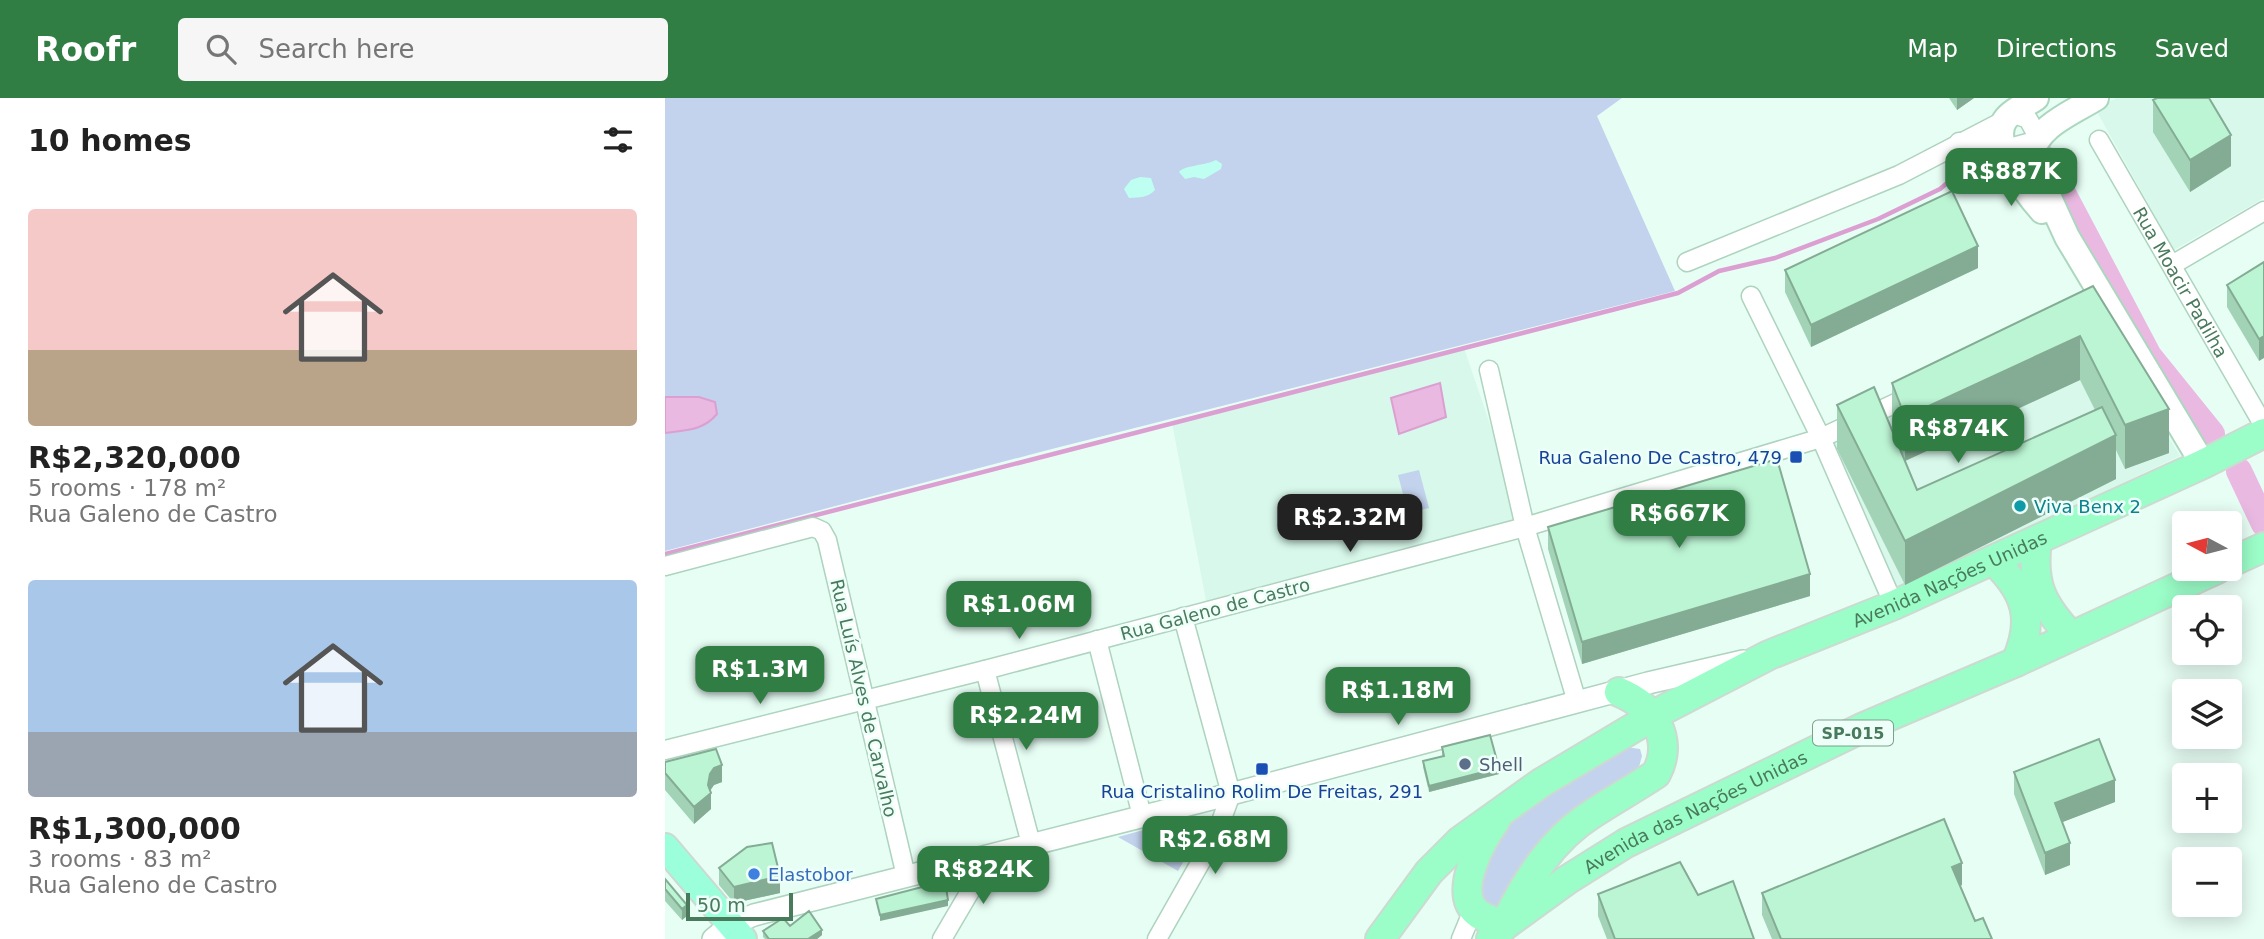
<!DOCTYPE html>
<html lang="en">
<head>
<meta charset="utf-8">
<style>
  body { margin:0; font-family:"DejaVu Sans",sans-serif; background:#f6f6f6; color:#222; height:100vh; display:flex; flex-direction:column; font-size:26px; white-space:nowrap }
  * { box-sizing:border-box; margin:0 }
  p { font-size:23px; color:#767676 }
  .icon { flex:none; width:38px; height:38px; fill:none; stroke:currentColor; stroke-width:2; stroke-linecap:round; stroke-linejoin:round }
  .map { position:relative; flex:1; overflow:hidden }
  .drawer { display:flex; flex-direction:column; background:#fff; width:665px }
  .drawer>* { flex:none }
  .needle { width:46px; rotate:277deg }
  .controls { position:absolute; left:1507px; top:413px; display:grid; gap:14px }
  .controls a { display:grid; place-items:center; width:70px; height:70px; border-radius:7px; background:#fff; box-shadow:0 4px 18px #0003; font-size:35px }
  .scale { position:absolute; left:21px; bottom:18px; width:107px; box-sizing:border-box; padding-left:7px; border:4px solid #497a5b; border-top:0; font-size:19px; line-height:24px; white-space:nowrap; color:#497a5b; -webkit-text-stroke:5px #eefff9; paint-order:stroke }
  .price { position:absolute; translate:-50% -60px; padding:0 16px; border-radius:14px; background:#317e44; color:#fff; font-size:23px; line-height:46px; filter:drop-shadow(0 2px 4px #0008) }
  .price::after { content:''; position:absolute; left:50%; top:42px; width:21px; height:16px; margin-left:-10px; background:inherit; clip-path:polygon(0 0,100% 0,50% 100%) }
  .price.active { background:#222; color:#fff }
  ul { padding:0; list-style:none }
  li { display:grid; align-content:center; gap:14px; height:371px; padding:0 28px }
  li span { display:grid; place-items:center; height:217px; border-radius:7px; color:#555 }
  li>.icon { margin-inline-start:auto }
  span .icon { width:126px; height:126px; fill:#fffc; stroke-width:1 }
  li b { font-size:30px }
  h2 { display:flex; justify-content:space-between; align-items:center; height:84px; padding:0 28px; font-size:30px }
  header { display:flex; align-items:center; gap:42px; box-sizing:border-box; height:98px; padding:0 35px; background:#317e44; color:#fff }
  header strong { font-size:33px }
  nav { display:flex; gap:38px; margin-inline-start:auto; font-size:24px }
  .search { width:490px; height:63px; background:#f6f6f6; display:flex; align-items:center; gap:18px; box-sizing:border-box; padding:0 24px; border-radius:7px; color:#767676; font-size:26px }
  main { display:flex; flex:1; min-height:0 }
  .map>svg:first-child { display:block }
</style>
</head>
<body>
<header>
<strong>Roofr</strong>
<div class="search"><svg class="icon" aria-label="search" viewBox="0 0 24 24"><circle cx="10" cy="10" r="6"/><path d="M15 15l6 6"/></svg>Search here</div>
<nav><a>Map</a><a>Directions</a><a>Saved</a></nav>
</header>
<main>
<section class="drawer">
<h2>10 homes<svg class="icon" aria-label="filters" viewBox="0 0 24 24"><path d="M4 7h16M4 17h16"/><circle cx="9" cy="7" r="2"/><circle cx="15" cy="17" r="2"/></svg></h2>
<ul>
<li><span style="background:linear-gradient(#f6c9c9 65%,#b9a48a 0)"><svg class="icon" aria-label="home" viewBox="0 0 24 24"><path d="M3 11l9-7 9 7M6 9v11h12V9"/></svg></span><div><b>R$2,320,000</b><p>5 rooms · 178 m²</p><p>Rua Galeno de Castro</p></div></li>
<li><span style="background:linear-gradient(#a9c7e8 70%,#9aa5b1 0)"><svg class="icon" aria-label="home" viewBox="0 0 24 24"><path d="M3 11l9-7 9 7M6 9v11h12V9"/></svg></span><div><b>R$1,300,000</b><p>3 rooms · 83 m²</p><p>Rua Galeno de Castro</p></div></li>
</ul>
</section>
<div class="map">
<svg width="1599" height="841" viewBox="0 0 1599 841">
  <rect width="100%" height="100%" fill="#e7fef5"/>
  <path fill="#d7f8ea" d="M1451,0h148v100l-90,52 -78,-140z
    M1432,221l83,137 -282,132 -65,-147z
    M799,250l61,179 -317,84 -36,-188z"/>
  <path fill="#c3d3ed" d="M0,0h957l-25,18 78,175 -631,160 -379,100z
    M754,372l10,38 -21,5 -10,-38z
    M961,649l14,2 2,7 -3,11 -103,88 -38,50 -5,3 -9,-3 -6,-30 24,-44 30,-25z
    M522,720l10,4 4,9 -23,40 -60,-34z"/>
  <path fill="#bffff2" d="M551,62l6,4 -1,5 -17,10 -10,-2 -9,2 -6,-7c6,-7 25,-6 37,-12z
    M475,79l11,1 4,12c-7,8 -16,7 -26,8l-5,-9 7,-9z"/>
  <path fill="#e9b9e1" stroke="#dc9fd1" stroke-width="2" d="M775,285l6,34 -47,17 -8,-36z
    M0,299h34l16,5 2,12c-14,17 -32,16 -52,19z"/>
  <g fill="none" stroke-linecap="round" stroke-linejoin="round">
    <path stroke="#dc9fd1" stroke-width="4.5" d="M0,456l1013,-261 41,-22 56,-13 103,-39 62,-30 24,-20"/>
    <path stroke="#e9b9e1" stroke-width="26" d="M1380,61l104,197 63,78
      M1574,373l25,53"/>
    <g stroke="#aed3bf" stroke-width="21">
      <g id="minor">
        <path d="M1347,15l16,6 10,18"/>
        <path id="s1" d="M1434,42l165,286"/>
        <path d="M1294,44l54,5 22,-6"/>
        <path d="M1022,164l212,-87 106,-55"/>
        <path d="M1507,167l92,-54"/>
        <path d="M1086,198l70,142 73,167"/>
        <path d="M824,272l36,157 52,175"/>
        <path d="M0,468l148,-39 9,4 5,9 79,336"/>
        <path d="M432,542l45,176"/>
        <path d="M320,572l46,174"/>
        <path d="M0,652l320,-80 540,-143 296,-89 92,-43"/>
        <path d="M277,841l50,-85"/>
        <path d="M492,841l59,-104 15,-41 -48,-177"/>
        <path d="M796,841l12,-29"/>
      </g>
    </g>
    <g stroke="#aed3bf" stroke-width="24">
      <path id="tertiary" d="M48,841l17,-14 24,-10 477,-121 417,-111 95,-22"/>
    </g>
    <g stroke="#abd7bf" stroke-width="28">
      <path id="secondary" d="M1371,0c-9,6 -25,13 -31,22 -16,23 21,73 37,91
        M1431,0c-24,15 -62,29 -65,60l36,79 136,227"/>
    </g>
    <g stroke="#ccdad1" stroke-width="30">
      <path id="primary" d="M0,749l78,92"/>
    </g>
    <g stroke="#ccdad1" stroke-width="32">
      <g id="trunk">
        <path d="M1372,443c-6,43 5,64 34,95"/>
        <path d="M1328,462c34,32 42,60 23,102"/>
        <path d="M1564,465l35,-16"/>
        <path d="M831,722c-14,19 -42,70 -21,91 8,8 20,10 30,14"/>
        <path d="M841,824c20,-41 46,-83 86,-108 21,-14 43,-26 64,-40 19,-35 -3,-68 -37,-82"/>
        <path id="s2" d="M715,841l49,-67 31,-31 81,-58 124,-74 104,-54 125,-50 309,-141 61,-31"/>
        <path id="s3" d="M826,841l14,-14 62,-45 59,-37 238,-116 152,-65 201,-93"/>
      </g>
    </g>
    <use href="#minor" stroke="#fff" stroke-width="18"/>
    <use href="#tertiary" stroke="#fff" stroke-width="21"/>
    <use href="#secondary" stroke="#fff" stroke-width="24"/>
    <use href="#primary" stroke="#9cffdc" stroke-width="26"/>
    <use href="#trunk" stroke="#9bfdc8" stroke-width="28"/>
  </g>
  <path fill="#a2d3b6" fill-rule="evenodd" d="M1284,0h25l-17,12z
    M1488,2l78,66 -41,26 -37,-60z
    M1599,164l-5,99 -32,-54v-22z
    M1313,170l-167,79 -26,-55v-22z
    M1428,188l76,167 -44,16 -9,-19v29l-211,106 -68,-136v-44l67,55 -12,-34v-43zM1415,282l15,30 -178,80 -12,-29z
    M883,429l262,69 -228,68 -34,-115z
    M777,649l57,27 -70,18 -6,-25v-6l19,-5z
    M0,664l57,20 -8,3 -4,5 1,19 -17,15 -29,-34z
    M1349,674l101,30 -53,20 8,43 -25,10 -31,-81z
    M54,770l61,25 -46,10 -15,-18z
    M0,781l22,37 -5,4 -17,-19z
    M1297,787l-2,1 15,35 17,18h-220l-10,-24v-22z
    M933,796l100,1 56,44h-147l-9,-23z
    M125,828l32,9 -5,4h-52l-2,-2v-6z"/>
  <path fill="#84ac94" d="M1292,0h17l-17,12z
    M1566,37v31l-41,26v-32z
    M1313,148v22l-167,79v-22z
    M1415,238v44l-175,81v-44z
    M1599,238v22l-5,3v-22z
    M1504,311v44l-44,16v-44z
    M1451,337v44l-211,106v-44z
    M1145,476v22l-228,68v-22z
    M57,667v17l-8,3 -4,6 1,2v16l-17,15v-17l14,-22 2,-11 4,-6z
    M834,670v6l-70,18v-6z
    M1450,682v22l-60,23v-22z
    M1405,745v22l-25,10v-22z
    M1297,765v22l-10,4v-22z
    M115,778v17l-46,10v-16z
    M283,802v6l-68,15v-6z
    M22,807v11l-5,4v-11z
    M157,832v5l-5,4h-9z"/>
  <path fill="#bcf5d4" stroke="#84ac94" stroke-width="2" d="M1492,0h52l22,37 -41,25 -37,-60z
    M1287,93l26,55 -167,79 -26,-55z
    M1599,164v74l-5,3 -32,-54z
    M1428,188l76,123 -44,16 -45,-89 -175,81 -13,-34z
    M1209,289l43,103 185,-83 14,28 -211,106 -68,-136z
    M1112,361l33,115 -228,68 -34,-115z
    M825,637l9,33 -70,18 -6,-25 21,-5 -2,-9z
    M1434,641l16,41 -60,23 15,40 -25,10 -31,-81z
    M51,651l6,16 -8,3 -4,6 -2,11 3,8 -17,14 -29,-34v-11z
    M1279,721l18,44 -10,4 23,54 8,-3 9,21h-211l-19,-46z
    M107,745l8,33 -46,11 -15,-19 28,-21z
    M1015,764l18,33 35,-14 21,58h-139l-17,-45z
    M0,781l22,26 -5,4 -17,-20z
    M280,783l3,19 -68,15 -4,-16z
    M144,813l13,19 -14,9h-39l-6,-8 20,-13 7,8z"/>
  <g fill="#1a4fb4" stroke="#eefff9" stroke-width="2.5">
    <rect x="1124" y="352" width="14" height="14" rx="3.5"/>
    <rect x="590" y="664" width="14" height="14" rx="3.5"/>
  </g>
  <circle fill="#0f9aa8" stroke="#eefff9" stroke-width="2.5" cx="1355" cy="408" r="7"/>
  <circle fill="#5c6f8a" stroke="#eefff9" stroke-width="2.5" cx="800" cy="666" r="7"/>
  <circle fill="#3f7fe0" stroke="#eefff9" stroke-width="2.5" cx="89" cy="776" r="7"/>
  <g text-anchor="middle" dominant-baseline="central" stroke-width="5" stroke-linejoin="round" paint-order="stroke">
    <rect fill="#eefff9" stroke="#7aa28a" stroke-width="2" x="1148" y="622.5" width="80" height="25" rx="5"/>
    <g font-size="16" font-weight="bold" fill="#497a5b">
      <text x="1188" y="635">SP-015</text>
    </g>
    <g font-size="18" fill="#497a5b" stroke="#eefff9">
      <text stroke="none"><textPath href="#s1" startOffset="164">Rua Moacir Padilha</textPath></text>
      <text stroke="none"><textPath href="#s2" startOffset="684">Avenida Nações Unidas</textPath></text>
      <text transform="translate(550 511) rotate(-15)">Rua Galeno de Castro</text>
      <text transform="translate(199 600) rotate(77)">Rua Luís Alves de Carvalho</text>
      <text stroke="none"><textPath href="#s3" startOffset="242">Avenida das Nações Unidas</textPath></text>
    </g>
    <g font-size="18" fill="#164399" stroke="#eefff9" text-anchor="end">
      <text x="1117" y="359">Rua Galeno De Castro, 479</text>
      <text x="597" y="693" text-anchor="middle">Rua Cristalino Rolim De Freitas, 291</text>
    </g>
    <g font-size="18" fill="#0d838f" stroke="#eefff9" text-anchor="start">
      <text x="1369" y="408">Viva Benx 2</text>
    </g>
    <g font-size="18" fill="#4e5e75" stroke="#eefff9" text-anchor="start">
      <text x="814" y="666">Shell</text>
    </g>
    <g font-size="18" fill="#366cbe" stroke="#eefff9" text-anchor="start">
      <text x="103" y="776">Elastobor</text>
    </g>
  </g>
</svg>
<div class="controls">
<a><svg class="needle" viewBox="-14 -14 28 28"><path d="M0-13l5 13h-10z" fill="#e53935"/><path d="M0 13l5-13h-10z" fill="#767676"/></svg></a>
<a><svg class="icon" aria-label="locate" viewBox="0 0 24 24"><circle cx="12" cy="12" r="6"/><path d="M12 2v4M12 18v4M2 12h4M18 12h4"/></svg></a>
<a><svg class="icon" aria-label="layers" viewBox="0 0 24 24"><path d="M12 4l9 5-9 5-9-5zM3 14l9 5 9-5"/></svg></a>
<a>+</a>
<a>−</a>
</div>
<div class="scale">50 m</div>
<b class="price" style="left:1346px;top:110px">R$887K</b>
<b class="price" style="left:1293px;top:367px">R$874K</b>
<b class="price" style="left:1014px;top:452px">R$667K</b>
<b class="price active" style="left:685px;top:456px">R$2.32M</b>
<b class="price" style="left:354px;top:543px">R$1.06M</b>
<b class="price" style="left:95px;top:608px">R$1.3M</b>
<b class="price" style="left:733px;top:629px">R$1.18M</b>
<b class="price" style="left:361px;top:654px">R$2.24M</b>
<b class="price" style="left:550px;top:778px">R$2.68M</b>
<b class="price" style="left:318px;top:808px">R$824K</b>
</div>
</main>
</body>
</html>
